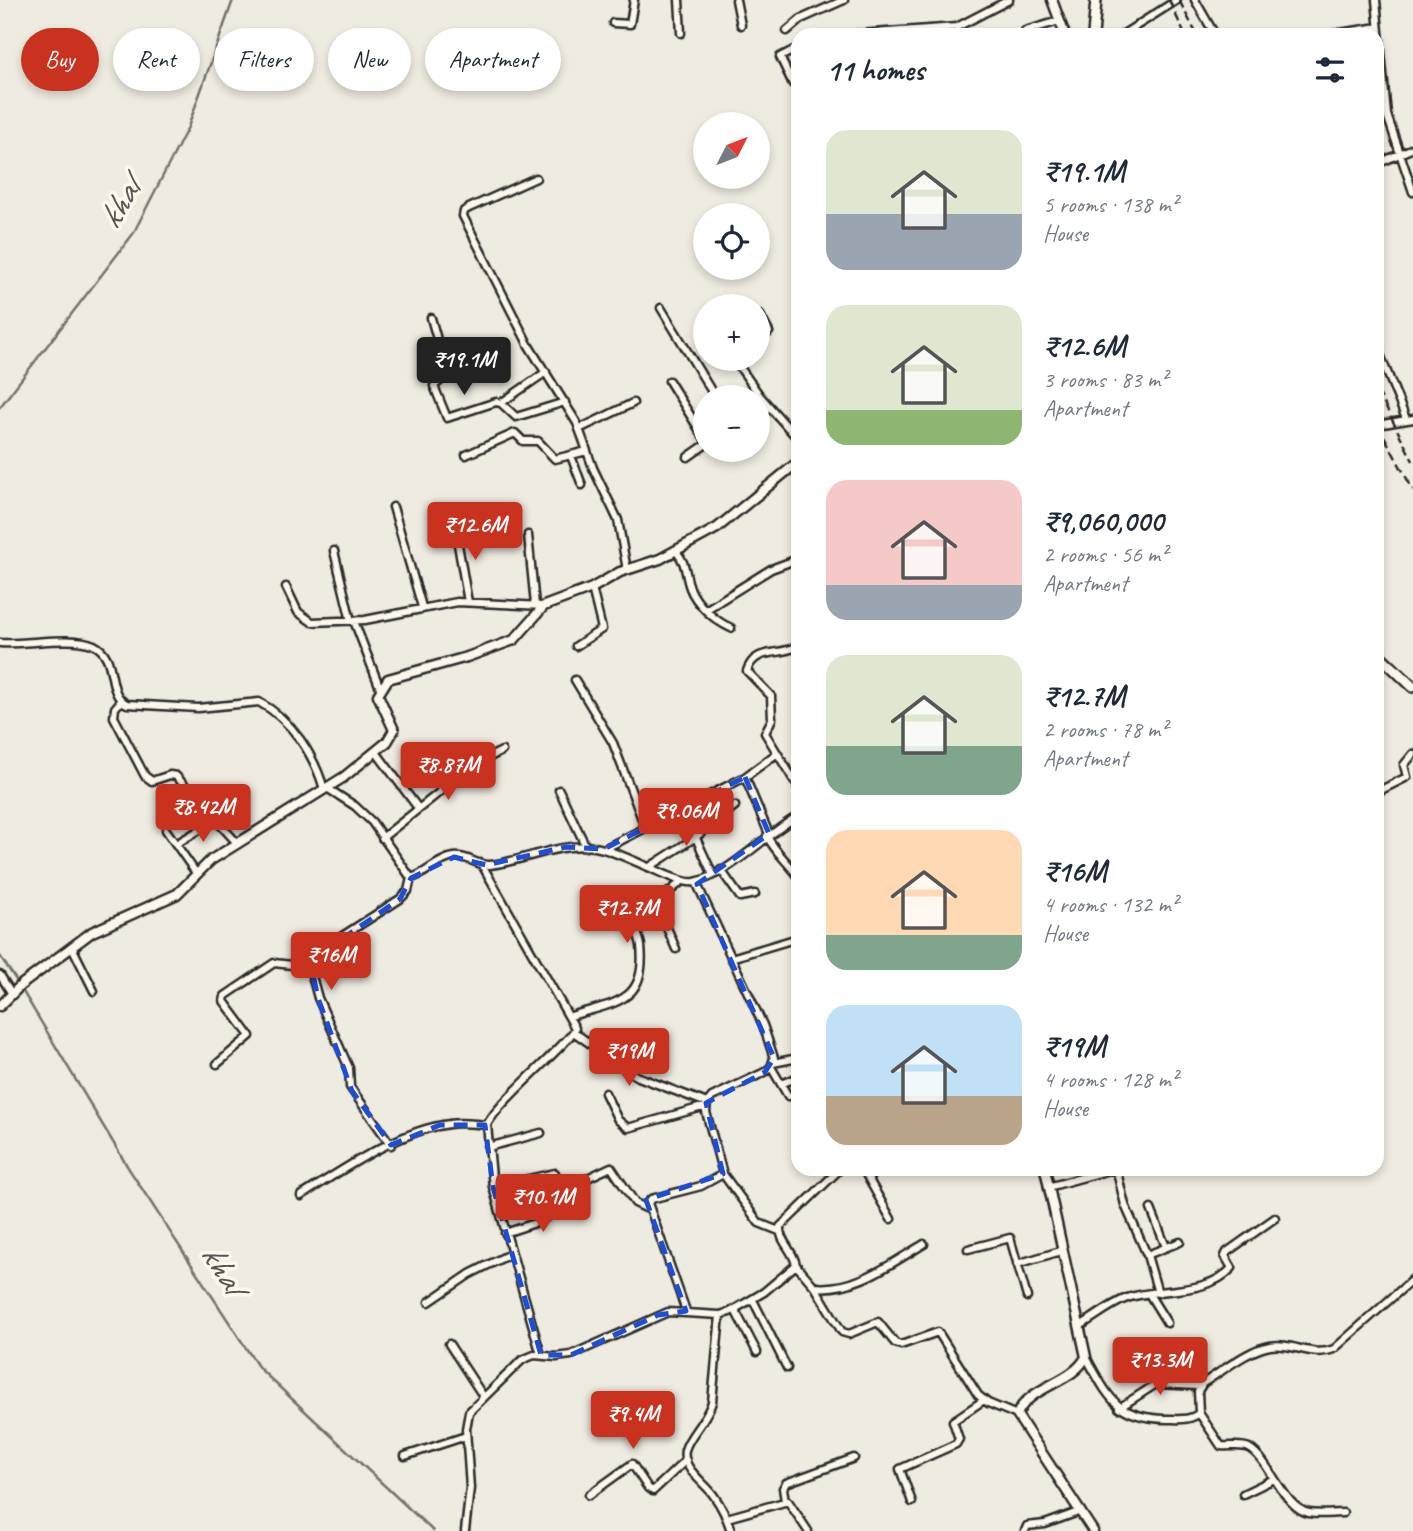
<!DOCTYPE html>
<html lang="en">
<head>
<meta charset="utf-8">
<style>
  body { margin:0; font-family:Caveat,sans-serif; background:#f2f2f3; color:#1f2937; height:100vh; display:flex; flex-direction:column; font-size:26px; white-space:nowrap }
  * { box-sizing:border-box; margin:0 }
  p { font-size:23px; color:#747a83 }
  .icon { flex:none; width:38px; height:38px; fill:none; stroke:currentColor; stroke-width:2; stroke-linecap:round; stroke-linejoin:round }
  .map { position:relative; flex:1; overflow:hidden }
  .drawer { position:absolute; left:791px; top:28px; width:593px; height:1148px; display:flex; flex-direction:column; background:#fff; border-radius:21px; box-shadow:0 4px 10px #0003 }
  .drawer>* { flex:none }
  .top-card { position:absolute; left:21px; top:28px; width:665px; height:63px; display:flex; gap:14px }
  .needle { width:46px; rotate:48deg }
  .buttons { position:absolute; left:693px; top:112px; display:grid; gap:14px }
  .buttons a { display:grid; place-items:center; width:77px; height:77px; border-radius:50%; background:#fff; box-shadow:0 4px 10px #0003; font-size:35px }
  .price { position:absolute; translate:-50% -60px; padding:0 16px; border-radius:7px; background:#c8321e; color:#fff; font-size:23px; line-height:46px; filter:drop-shadow(0 2px 4px #0008) }
  .price::after { content:''; position:absolute; left:50%; top:42px; width:21px; height:16px; margin-left:-10px; background:inherit; clip-path:polygon(0 0,100% 0,50% 100%) }
  .price.on { background:#222; color:#fff }
  ul { padding:0; list-style:none }
  li { display:flex; align-items:center; gap:21px; height:175px; padding:0 35px }
  li span { display:grid; place-items:center; flex:none; width:196px; height:140px; border-radius:21px; color:#555 }
  li>.icon { margin-inline-start:auto }
  span .icon { width:84px; height:84px; fill:#fffc; stroke-width:1 }
  li b { font-size:30px }
  h2 { display:flex; justify-content:space-between; align-items:center; height:84px; padding:0 35px; font-size:30px }
  .chip { padding:0 24px; border-radius:32px; background:#fff; box-shadow:0 4px 10px #0003; font-size:24px; line-height:63px }
  .chip.on { background:#c8321e; color:#fff }
  .map>svg:first-child { display:block }
</style>
</head>
<body>
<div class="map">
<svg width="1413" height="1531" viewBox="0 0 1413 1531">
  <rect width="100%" height="100%" fill="#eeebe0"/>
  <filter id="ink" filterUnits="userSpaceOnUse"><feTurbulence type="fractalNoise" baseFrequency=".0143" numOctaves="2"/><feDisplacementMap in="SourceGraphic" scale="14" xChannelSelector="R" yChannelSelector="G"/><feConvolveMatrix kernelMatrix="1 2 1 2 8 2 1 2 1" color-interpolation-filters="sRGB"/></filter>
  <g filter="url(#ink)">
    <g fill="none" stroke-linecap="round" stroke-linejoin="round">
      <path stroke="#74726e" stroke-width="2.5" d="M0,407l133,-173 55,-107 45,-127
        M0,956l16,24
        M22,990l107,179 130,199 174,163"/>
      <g stroke="#2b2b2b" stroke-width="11">
        <path id="minor" d="M679,0l2,33
          M736,0l5,25
          M1195,0l20,35
          M1376,0l11,115 26,77
          M613,23l17,1 4,-24
          M787,31l14,-12 43,-19
          M1025,31l34,-10
          M845,35l112,-8 52,-27
          M1122,35l55,-35
          M1327,35l51,-8
          M793,84l-13,-27 18,-9
          M1377,164l36,-16
          M536,178l-67,30 -5,3 -1,5 66,130 48,77 16,45 25,52 9,50
          M721,306l9,-5
          M661,308l54,89
          M431,318l16,57 -13,11 13,32 49,-16 5,1 15,14 49,-15
          M758,340l11,-8 -9,-17
          M1377,347l29,72
          M734,359l26,37 38,43
          M669,381l36,58
          M501,403l45,-31
          M758,416l11,-9
          M1377,425l36,-6
          M579,429l54,-26
          M466,455l49,-22 8,8h15l17,18 32,-8
          M571,456l11,29
          M688,457l17,-12
          M393,507l29,100
          M455,527l13,75
          M528,535l7,70
          M334,551l17,70
          M676,551c12,15 8,21 14,37 6,16 25,33 41,40
          M286,587l12,25 14,10 53,-2 92,-18 87,4
          M707,609l64,-40 27,-10
          M354,621l26,67
          M0,643c26,2 72,-8 94,2 25,12 11,49 33,59l71,4 61,-6c33,18 55,53 65,87
          M576,646l26,-17 -10,-41
          M798,646c-18,11 -43,0 -51,25l24,25 1,23 -7,14 33,54
          M575,680l38,63 32,84
          M121,701l-6,7 -1,9 31,59 7,5 18,-6 6,1 62,68
          M376,752l42,56
          M745,777l24,57
          M327,788l28,18 17,16 39,56c16,-4 25,-18 43,-21 13,-2 23,9 36,8 35,-4 69,-23 105,-18 27,4 84,39 100,35 34,-7 71,-48 103,-66
          M559,790l27,57
          M1377,792l30,-15 -3,-12 9,-11
          M683,810l30,65
          M166,830l30,43
          M767,836c8,16 20,25 31,40
          M382,838l59,-47 7,-14 54,-26
          M176,844l40,-24
          M604,849l141,-72 31,-23
          M481,863l94,165c-1,11 -76,72 -88,97l6,62 48,168
          M651,866l45,-29 39,-31
          M721,870l19,27 15,-3
          M656,902l20,47
          M72,947l22,44
          M731,958l67,-20
          M0,975l12,19
          M571,1016c44,-14 76,-13 70,-70 -1,-9 -7,-17 -7,-26l46,-37
          M575,1033l61,43 71,27
          M773,1063l25,-5
          M217,1064l33,-28 -26,-35 1,-5 49,-33 18,2 18,-4
          M771,1067l17,29h10
          M781,1084l17,-7
          M605,1093l13,27 10,8 78,-22
          M391,1145l-41,-58 -1,-19 -31,-70 -9,-33 7,-12 84,-54 8,-8 3,-13
          M488,1147l53,-14
          M863,1169l28,50
          M723,1174l36,49 20,8
          M577,1183l34,-16 24,36 15,7
          M493,1187l62,-14
          M1048,1187l62,-17 7,2 8,33 22,50 11,38
          M301,1196c41,-26 99,-66 148,-72 12,-2 25,0 38,1
          M1151,1209l15,38
          M500,1212l39,-13
          M505,1233l33,-11 27,-16
          M968,1249l42,-11 17,59
          M1147,1255l33,-13
          M1017,1264l44,-13
          M796,1265l19,22 27,45 7,2 29,-12 17,21 6,2 37,-13 40,63 10,8 29,12
          M815,1287c41,4 75,-23 109,-43
          M1149,1294l18,29
          M753,1300l34,68
          M429,1302l41,-28 40,-20
          M735,1310l22,42
          M686,1311l-38,-108 3,-4 50,-13 22,-12 -17,-62 1,-9 5,-6 53,-25 6,-5 3,-9 -11,-33 -67,-143
          M720,1315l-8,87c-5,18 -23,33 -27,48 -4,19 21,33 29,46 8,11 13,22 17,35
          M1080,1326c15,-9 31,-22 47,-28 34,-11 79,-2 105,-30l-7,-12 2,-4 48,-34
          M449,1344l34,52
          M1086,1357c23,41 30,61 81,62 11,0 23,2 32,-6l-1,-22 5,-8c20,-12 44,-33 67,-37 23,-4 42,12 64,3l79,-70
          M1119,1408l37,-24 44,2
          M1199,1413l22,33c9,1 20,-2 28,2 22,13 34,60 60,65 11,2 24,0 34,0
          M405,1456l61,-20
          M1243,1494l31,-15
          M589,1495l43,-31 16,24 5,3 33,-31
          M785,1501l-2,-13 3,-5 68,-25
          M912,1502l-12,-33 56,-25 3,-5 -6,-18 31,-21
          M727,1518l61,-17 20,30
          M465,1531l5,-43 -4,-59 3,-17 53,-52 12,-5 22,2 15,-2 97,-43 52,3 10,-3 34,-20 32,-27c-2,-14 -17,-24 -16,-38l60,-58
          M1025,1531l2,-5 18,-2 36,-13"/>
      </g>
      <g stroke="#2b2b2b" stroke-width="13">
        <path id="tertiary" d="M1052,0l13,35
          M0,1006l21,-21 71,-53 85,-38 34,-34 133,-83 43,-35 7,-12 -16,-35 10,-16 79,-22 47,-17 30,-34 48,-18 28,-16 40,-13 57,-31 81,-66
          M1045,1169l41,188c-14,27 -58,29 -69,58l76,116"/>
      </g>
      <g stroke="#2b2b2b" stroke-width="14">
        <path id="secondary" d="M1093,35l3,-35
          M1377,653l36,34"/>
      </g>
      <use href="#minor" stroke="#fbf7ec" stroke-width="6"/>
      <use href="#tertiary" stroke="#fbf7ec" stroke-width="8"/>
      <use href="#secondary" stroke="#fbf7ec" stroke-width="9"/>
      <path stroke="#2b2b2b" stroke-width="2.5" stroke-dasharray="10 5" stroke-linecap="butt" d="M1169,0l16,35
        M1179,0l18,35
        M1377,390l36,71
        M1377,423l36,67"/>
    </g>
  </g>
  <path fill="none" stroke="#1d4ed8" stroke-width="5" stroke-dasharray="14 9" stroke-linejoin="round" d="M745,777l24,57 -72,50 77,174 -9,14 -59,31 17,71 -77,26 40,111 -28,4 -87,40h-30l-48,-168 -8,-62h-45l-49,20 -39,-54 -34,-93 -8,-37 90,-62 11,-21 43,-21 32,8 80,-18 38,2z"/>
  <g text-anchor="middle" dominant-baseline="central" stroke-width="7" stroke-linejoin="round" paint-order="stroke">
    <g font-size="35" font-style="italic" fill="#555552" stroke="#fbf7ec">
      <text transform="translate(119 204) rotate(-60)">khal</text>
      <text transform="translate(223 1268) rotate(57)">khal</text>
    </g>
  </g>
</svg>
<div class="buttons">
<a><svg class="needle" viewBox="-14 -14 28 28"><path d="M0-13l5 13h-10z" fill="#e53935"/><path d="M0 13l5-13h-10z" fill="#747a83"/></svg></a>
<a><svg class="icon" aria-label="locate" viewBox="0 0 24 24"><circle cx="12" cy="12" r="6"/><path d="M12 2v4M12 18v4M2 12h4M18 12h4"/></svg></a>
<a>+</a>
<a>−</a>
</div>
<b class="price on" style="left:464px;top:397px">₹19.1M</b>
<b class="price" style="left:475px;top:562px">₹12.6M</b>
<b class="price" style="left:448px;top:802px">₹8.87M</b>
<b class="price" style="left:203px;top:844px">₹8.42M</b>
<b class="price" style="left:686px;top:848px">₹9.06M</b>
<b class="price" style="left:627px;top:945px">₹12.7M</b>
<b class="price" style="left:331px;top:992px">₹16M</b>
<b class="price" style="left:629px;top:1088px">₹19M</b>
<b class="price" style="left:543px;top:1234px">₹10.1M</b>
<b class="price" style="left:1160px;top:1397px">₹13.3M</b>
<b class="price" style="left:633px;top:1451px">₹9.4M</b>
<div class="top-card">
<a class="chip on">Buy</a>
<a class="chip">Rent</a>
<a class="chip">Filters</a>
<a class="chip">New</a>
<a class="chip">Apartment</a>
</div>
<section class="drawer">
<h2>11 homes<svg class="icon" aria-label="filters" viewBox="0 0 24 24"><path d="M4 7h16M4 17h16"/><circle cx="9" cy="7" r="2"/><circle cx="15" cy="17" r="2"/></svg></h2>
<ul>
<li><span style="background:linear-gradient(#dfe7d0 60%,#9aa5b1 0)"><svg class="icon" aria-label="home" viewBox="0 0 24 24"><path d="M3 11l9-7 9 7M6 9v11h12V9"/></svg></span><div><b>₹19.1M</b><p>5 rooms · 138 m²</p><p>House</p></div></li>
<li><span style="background:linear-gradient(#dfe7d0 75%,#8fb573 0)"><svg class="icon" aria-label="home" viewBox="0 0 24 24"><path d="M3 11l9-7 9 7M6 9v11h12V9"/></svg></span><div><b>₹12.6M</b><p>3 rooms · 83 m²</p><p>Apartment</p></div></li>
<li><span style="background:linear-gradient(#f6c9c9 75%,#9aa5b1 0)"><svg class="icon" aria-label="home" viewBox="0 0 24 24"><path d="M3 11l9-7 9 7M6 9v11h12V9"/></svg></span><div><b>₹9,060,000</b><p>2 rooms · 56 m²</p><p>Apartment</p></div></li>
<li><span style="background:linear-gradient(#dfe7d0 65%,#7fa58c 0)"><svg class="icon" aria-label="home" viewBox="0 0 24 24"><path d="M3 11l9-7 9 7M6 9v11h12V9"/></svg></span><div><b>₹12.7M</b><p>2 rooms · 78 m²</p><p>Apartment</p></div></li>
<li><span style="background:linear-gradient(#ffd9b3 75%,#7fa58c 0)"><svg class="icon" aria-label="home" viewBox="0 0 24 24"><path d="M3 11l9-7 9 7M6 9v11h12V9"/></svg></span><div><b>₹16M</b><p>4 rooms · 132 m²</p><p>House</p></div></li>
<li><span style="background:linear-gradient(#bfe0f5 65%,#b9a48a 0)"><svg class="icon" aria-label="home" viewBox="0 0 24 24"><path d="M3 11l9-7 9 7M6 9v11h12V9"/></svg></span><div><b>₹19M</b><p>4 rooms · 128 m²</p><p>House</p></div></li>
</ul>
</section>
</div>
</body>
</html>
